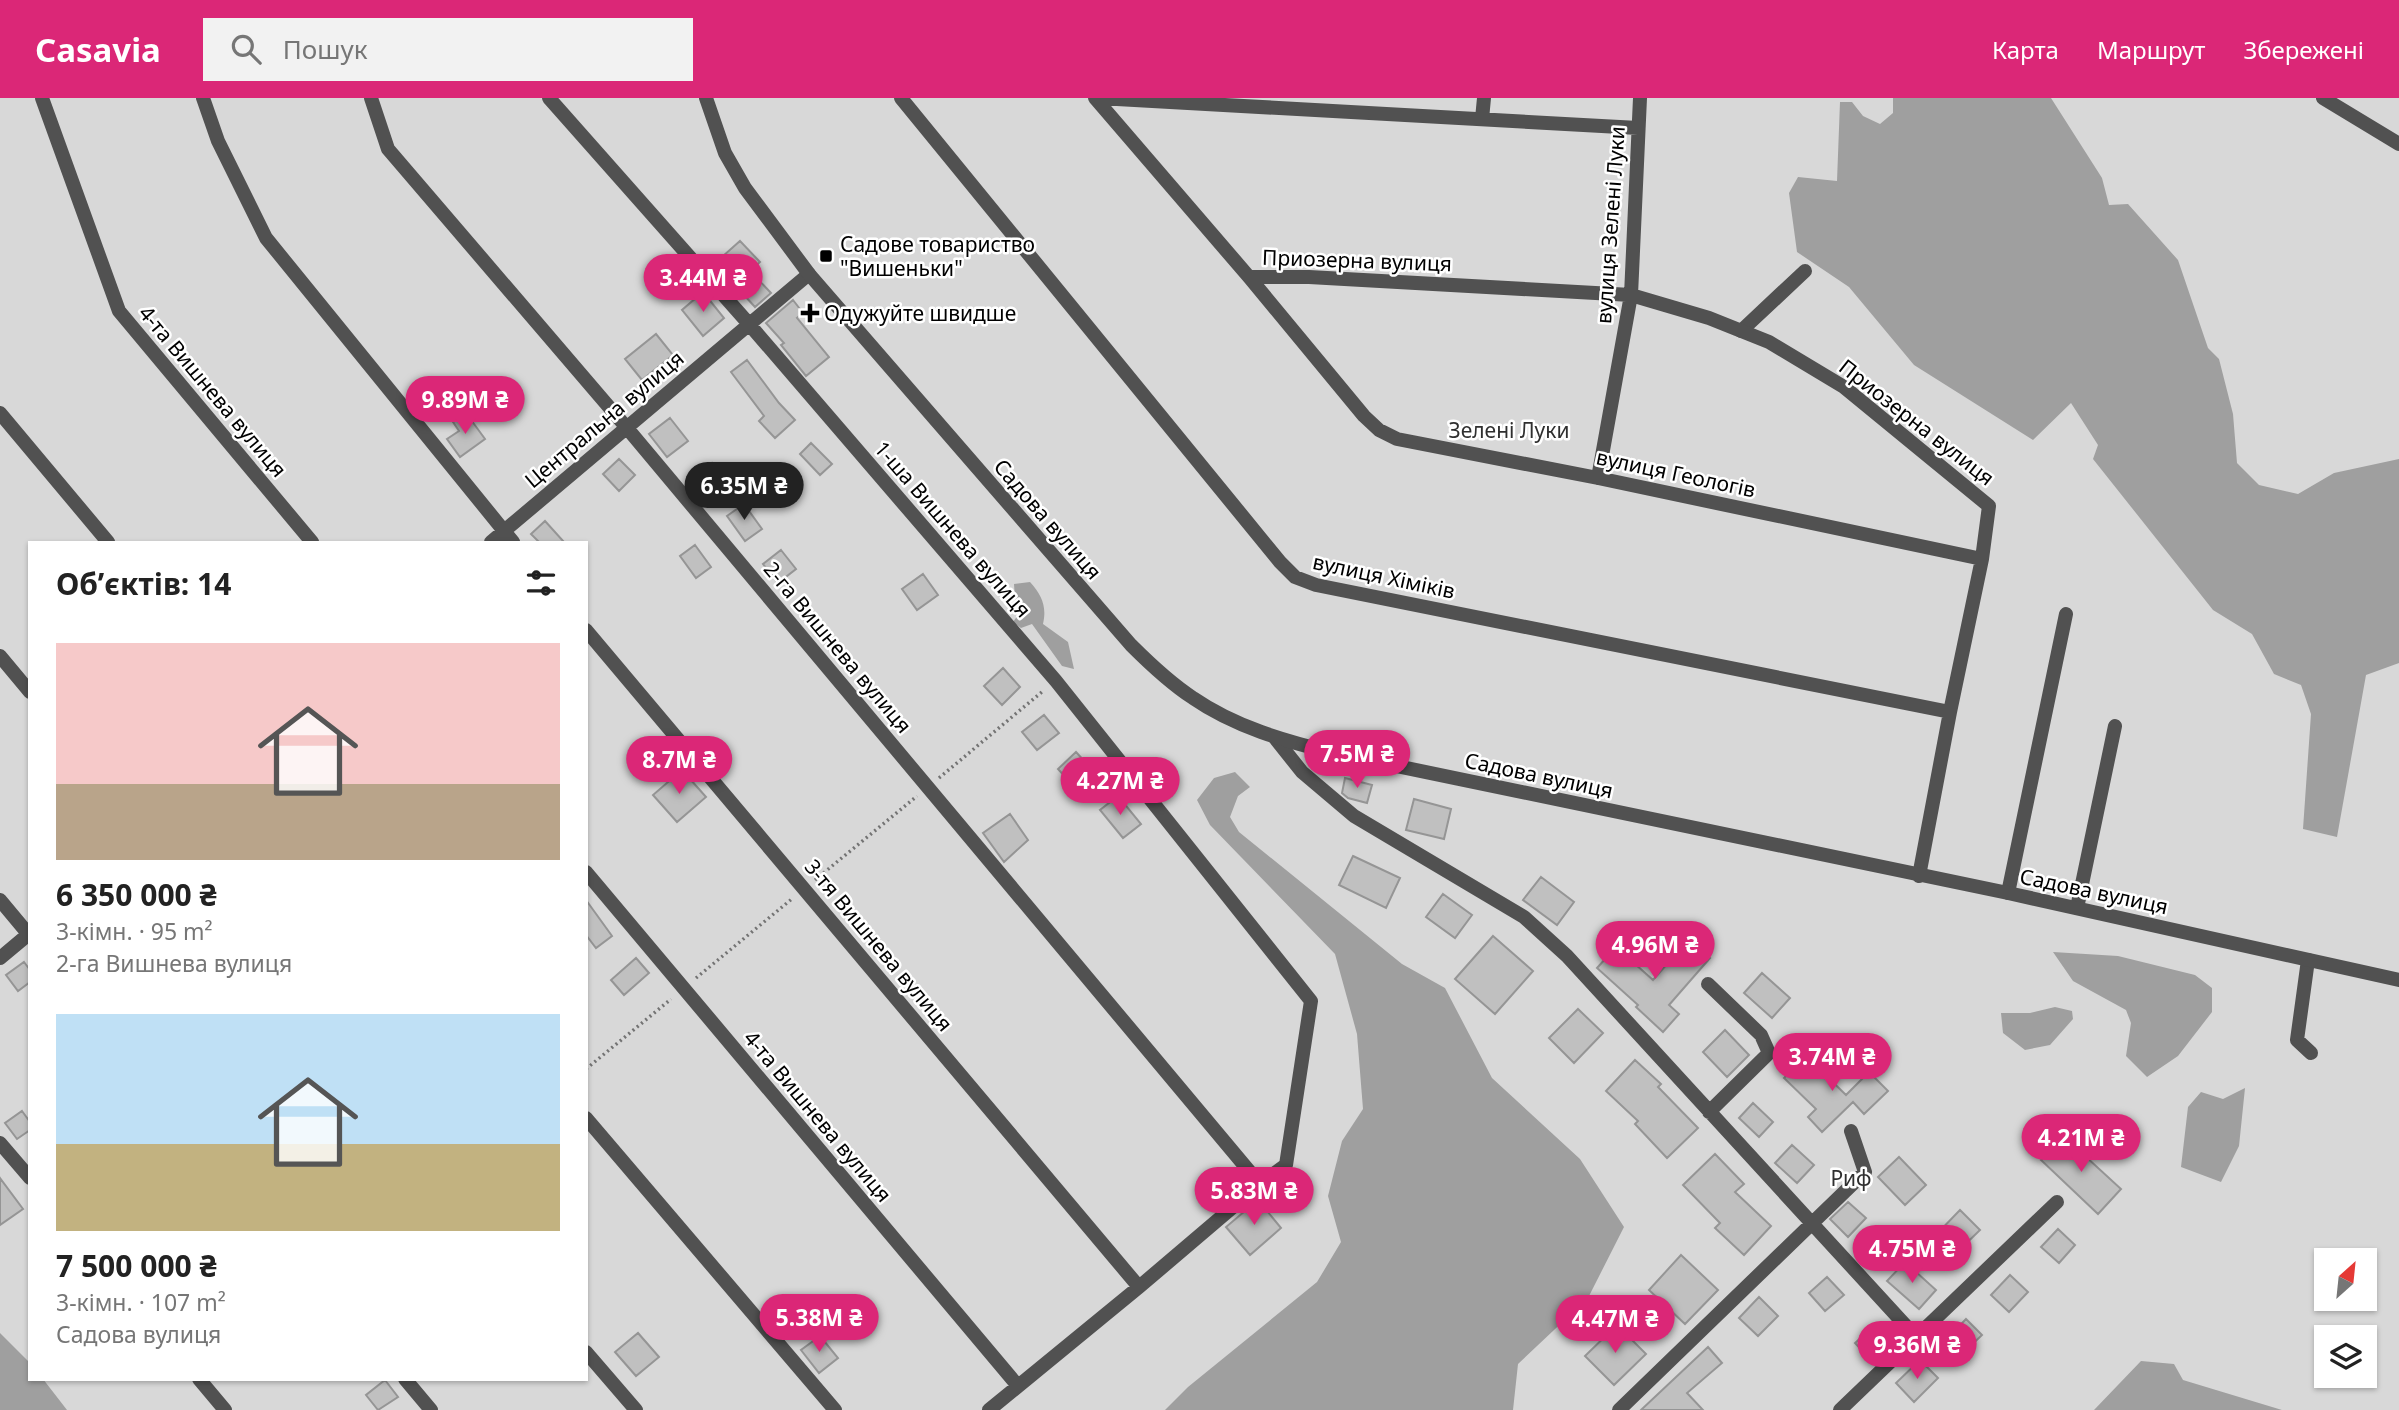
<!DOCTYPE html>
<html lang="uk">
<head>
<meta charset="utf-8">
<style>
  body { margin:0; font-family:"Noto Sans",sans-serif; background:#f2f2f2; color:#222; height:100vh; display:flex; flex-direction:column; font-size:26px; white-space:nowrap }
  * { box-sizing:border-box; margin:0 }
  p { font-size:23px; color:#767676 }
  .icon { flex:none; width:38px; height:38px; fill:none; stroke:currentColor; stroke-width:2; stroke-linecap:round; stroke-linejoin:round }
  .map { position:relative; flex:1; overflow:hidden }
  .sheet { position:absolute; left:28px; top:443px; width:560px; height:840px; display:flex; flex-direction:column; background:#fff; border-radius:0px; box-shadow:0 2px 5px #0004 }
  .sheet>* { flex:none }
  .needle { width:46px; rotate:27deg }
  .tools { position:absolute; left:2314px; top:1150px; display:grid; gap:14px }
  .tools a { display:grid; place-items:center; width:63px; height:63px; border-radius:0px; background:#fff; box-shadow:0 2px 5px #0004; font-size:35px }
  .price { position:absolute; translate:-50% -60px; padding:0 16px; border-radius:24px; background:#db2777; color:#fff; font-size:23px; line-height:46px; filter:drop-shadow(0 2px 4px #0008) }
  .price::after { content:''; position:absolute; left:50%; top:42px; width:21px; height:16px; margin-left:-10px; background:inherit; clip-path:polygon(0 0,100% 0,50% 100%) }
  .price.on { background:#222; color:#fff }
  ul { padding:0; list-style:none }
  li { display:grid; align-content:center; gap:14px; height:371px; padding:0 28px }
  li span { display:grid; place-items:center; height:217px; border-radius:0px; color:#555 }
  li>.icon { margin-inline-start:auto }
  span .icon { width:126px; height:126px; fill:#fffc; stroke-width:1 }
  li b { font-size:30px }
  h2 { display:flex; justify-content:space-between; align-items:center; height:84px; padding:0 28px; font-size:30px }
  header { display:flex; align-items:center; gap:42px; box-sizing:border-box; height:98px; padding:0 35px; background:#db2777; color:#fff }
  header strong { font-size:33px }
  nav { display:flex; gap:38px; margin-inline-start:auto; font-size:24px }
  .search { width:490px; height:63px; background:#f2f2f2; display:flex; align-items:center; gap:18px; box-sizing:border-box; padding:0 24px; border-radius:0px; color:#767676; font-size:26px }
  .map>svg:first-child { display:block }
</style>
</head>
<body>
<header>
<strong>Casavia</strong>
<div class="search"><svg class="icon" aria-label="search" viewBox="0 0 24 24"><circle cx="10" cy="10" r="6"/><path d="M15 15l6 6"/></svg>Пошук</div>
<nav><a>Карта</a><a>Маршрут</a><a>Збережені</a></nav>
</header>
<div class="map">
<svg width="2399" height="1312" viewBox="0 0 2399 1312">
  <rect width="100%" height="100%" fill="#fff"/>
  <path fill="#d8d8d8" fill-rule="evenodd" d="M0,0h2399v1312h-2399zM30,444h556v837h-556zM2326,1162h38v38h-38zM2326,1239h38v39h-38z"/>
  <path fill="#9f9f9f" d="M1893,0h158l51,80 7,27 19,-1 50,56 30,88 11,11 14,55 4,49 22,22 39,9 36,-21 65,-14v204l-33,12 -29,162 -34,-8 8,-115 -10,-29 -27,-11 -22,-40 -39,-24 -120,-151 5,-14 -27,-42 -38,37 -119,-75 -65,-78 -52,-35 -8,-59 9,-16 39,4 3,-79h12l11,14 17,8 13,-11z
    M1030,484c12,13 17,25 13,42l25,18 6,27 -12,-3 -30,-42 -11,4 -8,-6 10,-14 -8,-9 -1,-15z
    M1235,674l15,15 -12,9 -8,21 9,15 163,132 43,24 47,90 88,81 44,68 -36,71 -70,66 -5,46h-348l23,-23 129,-105 24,-40 -13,-46 14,-55 21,-32 -6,-75 -22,-80 -125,-129 -13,-25 17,-22z
    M2053,854l65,4 77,19 17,13v24l-34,44 -31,21 -21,-21 5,-33 -5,-13 -53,-29z
    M2055,909l17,4 1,8 -23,26 -25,5 -22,-17 -2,-20h29z
    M2245,990l-6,58 -18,36 -40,-15 7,-60 13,-15 22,7z
    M0,1235l30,30v16h13l24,31h-67z
    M2141,1263l33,3 9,16 99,30h-188z"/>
  <path fill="#c0c0c0" stroke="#959595" stroke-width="2" d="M740,143l20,21 -10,9 21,22 -16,14 -32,-35 8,-7 -8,-9z
    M703,194l21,26 -21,18 -21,-26z
    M793,202l10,13 -6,5 32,39 -23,19 -25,-31 3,-2 -18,-20z
    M656,236l17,21 -31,25 -17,-21z
    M747,262l32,43 16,17 -20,18 -16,-17 5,-5 -33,-44z
    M466,315l19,26 -25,18 -13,-18 12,-8 -6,-9z
    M670,320l18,23 -21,16 -18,-23z
    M811,345l21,21 -12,11 -20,-21z
    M619,361l16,16 -16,16 -16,-17z
    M712,365l11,17 -22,14 -11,-16z
    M744,406l18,25 -17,12 -18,-25z
    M545,423l19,21h-25l-8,-8z
    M695,447l16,22 -15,11 -16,-22z
    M781,452l15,19 -18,14 -15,-19z
    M923,476l15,21 -21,15 -15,-21z
    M1003,570l17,19 -18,18 -18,-19z
    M1044,617l15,18 -22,17 -15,-18z
    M1076,654l21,23 -18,17 -21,-23z
    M682,672l24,27 -29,25 -24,-27z
    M1345,680l27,7 -5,18 -19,-5 -6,-5z
    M1118,698l23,28 -18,14 -23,-28z
    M1414,701l37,10 -7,30 -38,-9z
    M1010,716l18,26 -24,22 -21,-29z
    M1353,758l47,22 -14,30 -47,-23z
    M1541,779l33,25 -17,23 -34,-25z
    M1443,796l29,21 -17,23 -29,-21z
    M586,802l26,36 -16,12 -10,-13z
    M1493,838l40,35 -38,43 -40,-35z
    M1689,841l21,19 -41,47 10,9 -16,18 -27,-25 2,-2 -41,-37 19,-21 37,33z
    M636,860l13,15 -25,22 -13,-15z
    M24,864l6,8v12l-12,9 -12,-16z
    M1762,875l28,25 -18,20 -28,-25z
    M1578,911l25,24 -29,30 -25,-25z
    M1725,932l24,25 -22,22 -24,-25z
    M1806,958l40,39 23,-23 19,19 -24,23 -11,-12 -31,30 -14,-15 8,-8 -32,-31z
    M1635,962l26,24 -3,3 40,41 -31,30 -32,-34 3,-3 -32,-30z
    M1753,1005l20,19 -14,15 -20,-19z
    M22,1013l8,11v8l-13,9 -12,-16z
    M2067,1036l20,20 -2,2 36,33 -23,25 -57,-54z
    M1792,1047l22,20 -17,18 -22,-20z
    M1715,1056l29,30 -9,8 36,34 -27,29 -29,-27 5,-5 -37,-38z
    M1899,1059l27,28 -21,20 -27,-28z
    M0,1080l23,31 -23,16z
    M1258,1102l23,28 -31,27 -24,-28z
    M1848,1104l18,16 -18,19 -18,-18z
    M1960,1112l20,20 -31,30 -19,-19z
    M2058,1131l17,16 -16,18 -18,-16z
    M1681,1157l37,35 -33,34 -36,-34z
    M1905,1164l31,28 -17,19 -32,-28z
    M2010,1177l18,17 -19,20 -18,-17z
    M1827,1179l17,18 -19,16 -16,-18z
    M1759,1199l19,19 -20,20 -19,-18z
    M1966,1221l16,16 -21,20 -15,-15z
    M1617,1227l29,29 -32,31 -29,-29z
    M1875,1227l16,17 -20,18 -16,-17z
    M638,1235l21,24 -23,19 -21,-24z
    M820,1238l18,22 -19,15 -18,-23z
    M1708,1249l14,16 -35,30 16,17h-62z
    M1920,1262l18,18 -24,24 -18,-19z
    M385,1282l13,17 -20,13 -12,-15z"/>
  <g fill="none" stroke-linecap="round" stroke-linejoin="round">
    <path stroke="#737373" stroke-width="3.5" stroke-dasharray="2 3.5" stroke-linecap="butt" d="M939,680l104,-87
      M815,782l102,-84
      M696,880l97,-80
      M586,971l85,-70"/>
    <path stroke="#515151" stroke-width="14" d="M1741,233l64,-60"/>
    <path stroke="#515151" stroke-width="14" d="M42,0l77,213 193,231
      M203,0l15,43 48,97 247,304
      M371,0l17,51 239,279 633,756
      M549,0l200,226 307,357 255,320 -25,164 -26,19 -121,103 -150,123
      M901,0l379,464 15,15 21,8 634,127
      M1095,0l154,179 115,139 15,14 18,9 201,39 384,81
      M1099,0l539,30
      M2323,0l76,46
      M1482,21l2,-21
      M1249,179h60l322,18 78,23 60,24 75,45 145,119 -7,53 -32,153 -31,164
      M0,315l108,129
      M1598,380l33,-183 9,-197
      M491,444l318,-268
      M586,532l553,657
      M0,558l30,36
      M1275,640l27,34 52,44 170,101 43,39 350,382
      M586,774l432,514
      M2008,795l58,-279
      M0,802l30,36
      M2077,810l38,-182
      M0,860l30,-25
      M2308,862l-11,80 14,13
      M1708,886l53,51 8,18 -60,59
      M586,1020l249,292
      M0,1045l30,35
      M586,1254l50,58
      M199,1281l26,31
      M405,1281l26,31
      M1619,1312l246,-238 -14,-41
      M1840,1312l217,-208"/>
    <path stroke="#515151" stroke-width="14" d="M706,0l19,55 20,35 64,86 322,371c19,19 39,38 62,53 42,29 92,43 141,55l674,140 391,87"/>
  </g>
  <g fill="#000" stroke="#fff" stroke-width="2.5">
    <rect x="819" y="151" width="14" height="14" rx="3.5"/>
    <path d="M806.5 204.5h7v7h7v7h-7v7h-7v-7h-7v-7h7z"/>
  </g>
  <g text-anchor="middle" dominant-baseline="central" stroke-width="5" stroke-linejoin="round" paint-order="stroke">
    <g font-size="21" fill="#000" stroke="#fff">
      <text transform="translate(1610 127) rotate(-86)">вулиця Зелені Луки</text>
      <text transform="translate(1357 162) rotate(2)">Приозерна вулиця</text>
      <text transform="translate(213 293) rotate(50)">4-та Вишнева вулиця</text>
      <text transform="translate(604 321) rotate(-40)">Центральна вулиця</text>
      <text transform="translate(1917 324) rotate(38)">Приозерна вулиця</text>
      <text transform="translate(1676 375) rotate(12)">вулиця Геологів</text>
      <text transform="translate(1048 421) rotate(49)">Садова вулиця</text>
      <text transform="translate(953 431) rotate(49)">1-ша Вишнева вулиця</text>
      <text transform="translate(1384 478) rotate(12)">вулиця Хіміків</text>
      <text transform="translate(838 549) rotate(50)">2-га Вишнева вулиця</text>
      <text transform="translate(1539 677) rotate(12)">Садова вулиця</text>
      <text transform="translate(2094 793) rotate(12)">Садова вулиця</text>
      <text transform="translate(879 847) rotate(50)">3-тя Вишнева вулиця</text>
      <text transform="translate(818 1018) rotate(50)">4-та Вишнева вулиця</text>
    </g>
    <g font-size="21" fill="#000" stroke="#fff" text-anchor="start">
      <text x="840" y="146">Садове товариство<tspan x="840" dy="24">"Вишеньки"</tspan></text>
      <text x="824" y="215">Одужуйте швидше</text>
    </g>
    <g font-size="21" fill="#2f2f2f" stroke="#fff">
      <text x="1509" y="332">Зелені Луки</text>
      <text x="1851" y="1080">Риф</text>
    </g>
  </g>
</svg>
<div class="tools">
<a><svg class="needle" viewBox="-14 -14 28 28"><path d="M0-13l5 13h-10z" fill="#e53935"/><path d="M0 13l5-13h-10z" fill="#767676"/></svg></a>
<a><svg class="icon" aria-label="layers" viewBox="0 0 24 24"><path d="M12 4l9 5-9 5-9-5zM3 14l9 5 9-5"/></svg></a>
</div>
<b class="price" style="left:703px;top:216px">3.44M ₴</b>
<b class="price" style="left:465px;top:338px">9.89M ₴</b>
<b class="price on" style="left:744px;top:424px">6.35M ₴</b>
<b class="price" style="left:1357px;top:692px">7.5M ₴</b>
<b class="price" style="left:679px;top:698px">8.7M ₴</b>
<b class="price" style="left:1120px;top:719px">4.27M ₴</b>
<b class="price" style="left:1655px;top:883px">4.96M ₴</b>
<b class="price" style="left:1832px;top:995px">3.74M ₴</b>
<b class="price" style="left:2081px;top:1076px">4.21M ₴</b>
<b class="price" style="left:1254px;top:1129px">5.83M ₴</b>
<b class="price" style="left:1912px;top:1187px">4.75M ₴</b>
<b class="price" style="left:819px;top:1256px">5.38M ₴</b>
<b class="price" style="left:1615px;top:1257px">4.47M ₴</b>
<b class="price" style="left:1917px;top:1283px">9.36M ₴</b>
<section class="sheet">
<h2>Об’єктів: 14<svg class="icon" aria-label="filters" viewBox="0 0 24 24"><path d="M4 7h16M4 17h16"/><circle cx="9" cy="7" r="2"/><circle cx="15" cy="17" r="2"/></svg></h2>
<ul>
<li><span style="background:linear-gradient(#f6c9c9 65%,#b9a48a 0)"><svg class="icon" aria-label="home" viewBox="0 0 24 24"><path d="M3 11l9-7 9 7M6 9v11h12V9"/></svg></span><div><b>6 350 000 ₴</b><p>3-кімн. · 95 m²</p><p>2-га Вишнева вулиця</p></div></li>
<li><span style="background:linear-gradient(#bfe0f5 60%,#c2b280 0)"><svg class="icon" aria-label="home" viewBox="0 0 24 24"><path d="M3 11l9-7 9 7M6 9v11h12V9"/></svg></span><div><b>7 500 000 ₴</b><p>3-кімн. · 107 m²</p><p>Садова вулиця</p></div></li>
</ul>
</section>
</div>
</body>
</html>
